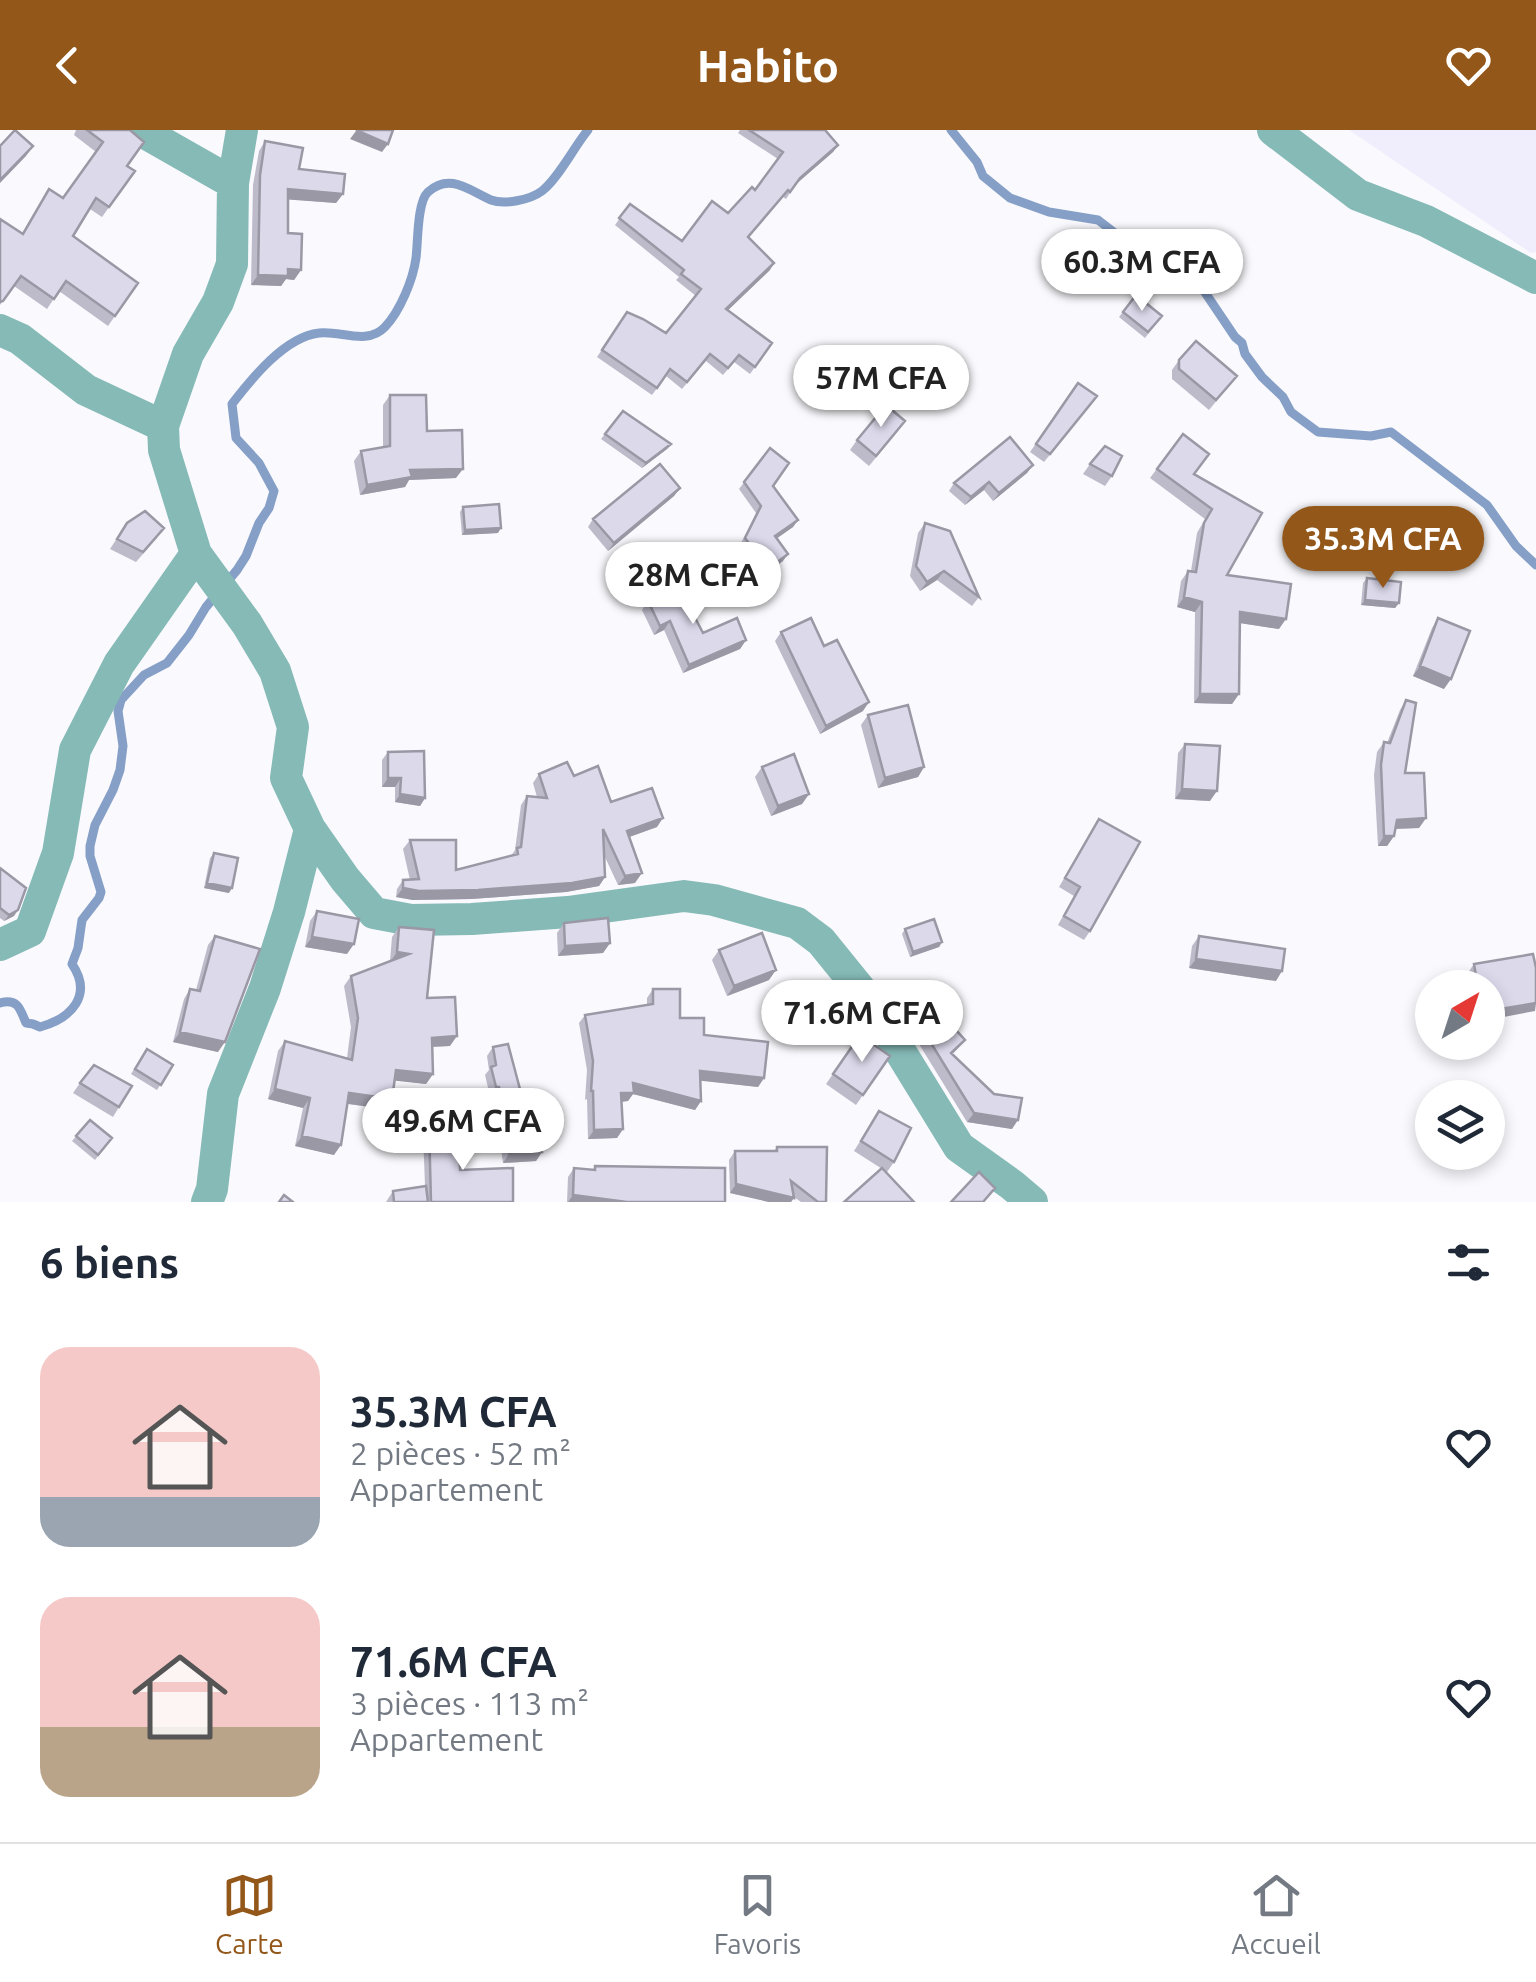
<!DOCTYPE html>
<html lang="fr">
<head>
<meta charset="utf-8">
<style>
  body { margin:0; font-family:Ubuntu,sans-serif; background:#f2f2f3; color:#1f2937; height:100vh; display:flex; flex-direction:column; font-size:38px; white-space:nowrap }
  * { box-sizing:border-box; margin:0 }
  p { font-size:32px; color:#747a83 }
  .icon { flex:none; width:55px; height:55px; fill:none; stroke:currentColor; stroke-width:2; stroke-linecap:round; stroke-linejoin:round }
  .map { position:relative; height:1072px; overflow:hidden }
  .side { display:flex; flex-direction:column; background:#fff; flex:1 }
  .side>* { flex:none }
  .needle { width:65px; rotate:39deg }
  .buttons { position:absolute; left:1415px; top:840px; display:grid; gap:20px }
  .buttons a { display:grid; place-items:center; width:90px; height:90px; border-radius:50%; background:#fff; box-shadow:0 5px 15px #0003; font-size:50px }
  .price { position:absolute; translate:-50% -85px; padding:0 22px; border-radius:35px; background:#fff; color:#222; font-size:32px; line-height:65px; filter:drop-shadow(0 2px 5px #0008) }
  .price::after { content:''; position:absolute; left:50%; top:60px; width:30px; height:22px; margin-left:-15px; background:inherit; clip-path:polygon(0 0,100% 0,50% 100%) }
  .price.on { background:#935719; color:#fff }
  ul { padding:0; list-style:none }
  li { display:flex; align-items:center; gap:30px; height:250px; padding:0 40px }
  li span { display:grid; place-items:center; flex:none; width:280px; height:200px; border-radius:30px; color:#555 }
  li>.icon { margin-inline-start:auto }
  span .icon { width:120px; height:120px; fill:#fffc; stroke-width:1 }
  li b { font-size:42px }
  h2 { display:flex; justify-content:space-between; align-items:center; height:120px; padding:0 40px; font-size:42px }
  header { display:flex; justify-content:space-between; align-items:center; height:130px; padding:0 40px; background:#935719; color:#fff; font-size:45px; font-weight:700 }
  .dock { display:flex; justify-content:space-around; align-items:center; height:140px; border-top:2px solid #e0e1e3; background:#fff; font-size:28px; color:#747a83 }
  .dock a { display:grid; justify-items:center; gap:5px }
  .dock .on { color:#935719 }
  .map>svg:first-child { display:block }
</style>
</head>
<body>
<header><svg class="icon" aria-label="back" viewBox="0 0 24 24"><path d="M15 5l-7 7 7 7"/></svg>Habito<svg class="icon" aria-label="heart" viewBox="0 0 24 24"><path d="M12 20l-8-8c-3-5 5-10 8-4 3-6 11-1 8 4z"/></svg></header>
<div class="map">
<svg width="1536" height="1072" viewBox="0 0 1536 1072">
  <rect width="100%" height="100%" fill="#faf9fd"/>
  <path fill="#f0edfd" d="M1349,0h187v122l-5,1z"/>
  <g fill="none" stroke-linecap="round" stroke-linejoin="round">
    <path stroke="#859fc7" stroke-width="9" d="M951,0l26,32 6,14 27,22 39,14 49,8 26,20 34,17 10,2 32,26 35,52 7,6 3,11 17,23 21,20 8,15 27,20 53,4 20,-4 96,73 29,41 20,19
      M0,873c18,-5 20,6 26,20l7,1 7,3c32,-9 53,-32 32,-63l6,-16 4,-28 17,-22 2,-6 -11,-36v-10l5,-21 18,-35 7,-20 3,-24 -5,-35 3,-11 23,-25 23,-12 22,-28 17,-28 31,-37 9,-14 13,-33 10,-15 5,-17 -15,-28 -23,-25 -4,-34c20,-26 53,-67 87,-71 21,-3 48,13 66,-6 15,-16 28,-47 31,-69 2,-15 1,-56 12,-66 22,-20 42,-1 63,8 13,5 39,0 51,-9 16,-12 32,-44 46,-61"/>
    <path stroke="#85bab7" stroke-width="32" d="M140,0l93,53
      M242,0l-9,53 -1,81 -14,38 -30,52 -25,72 1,24 32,104 51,70 28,47 18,56 -7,51 24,51 35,50 29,34 37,7 61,-1 96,-7 116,-16 30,4 83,23 24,18 47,58 91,148 53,38 20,17
      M1273,0l85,65 68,26 110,57
      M0,200l20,9 66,51 77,36
      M0,815l30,-14 28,-78 17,-103 44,-86 77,-110
      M207,1072l5,-13 11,-95 42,-106 24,-76 21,-83"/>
  </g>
  <path fill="#bdbbca" d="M76,0h54l-3,36 8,5 -33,46 -12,-8 -17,27 65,47 -30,43 -49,-35 -12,18 -33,-23 -14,19v-86l22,15 27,-45 14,9 33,-46 -22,-17z
    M740,0h85l13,15 -5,7 -38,33 -9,14 -3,-2 -34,40 21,33 -42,40 44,33 -22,31 -16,-12 -11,13 -17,-14 -24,28 -16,-13 -14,19 -55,-38 30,-45 39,21 30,-37 -20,-16 3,-3 -64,-52 15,-21 52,37 46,-28 27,-23 23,-31 -40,-26z
    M265,11l34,28 44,25 -7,9 -48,-4v34l13,37 -7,10 -8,-1 -5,7 -30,-1 2,-100 6,-34z
    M1136,165l26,21 -17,22 -26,-21z
    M1179,230l58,16 -28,34 -37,-31v-9z
    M1078,253l13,21 -47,58 -14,-10z
    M390,265l37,36 29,47 -47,2 -4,7 -45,8 -6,-34 7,-10 22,-4v-42z
    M623,281l48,33 -4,5 -25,19 -41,-29z
    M898,301l-29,35 -19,-16 7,-10z
    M1183,304l11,40 68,39 -35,62 52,54 -39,-6 -1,71 -7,10 -38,-1 1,-91 -18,-5 4,-26 7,-10h3l6,-38 8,-14 -55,-41z
    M770,318l3,38 25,34 -5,7 -17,12 7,22 -20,15 -23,-31 16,-32 -17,-24z
    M1090,334l22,12 -7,10 -22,-12z
    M1033,335l-6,8 -34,28 -9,-11 -19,15 -16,-14 5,-8z
    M680,358l-6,8 -66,55 -20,-24 5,-8z
    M463,377l35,26 -36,2 -2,-23z
    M127,393l30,15 -21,24 -26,-13z
    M925,393l54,74 -7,9 -35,-26 -17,11 -10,-15 8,-43z
    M1367,448l32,25 -4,5 -34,-3 2,-22z
    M648,471l55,32 43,7 -6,9 -57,24 -19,-43 -10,5 -12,-25z
    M1438,488l6,71 -31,-13 19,-48z
    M781,502l43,14 39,65 -43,23 -45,-93z
    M1406,570l-1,73 21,45 -7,10 -24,1 -1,7 -7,10h-9l-4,-71 3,-23 7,-10 3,1 13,-33z
    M868,585l56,52 -6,10 -40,11 -17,-63z
    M1185,614l25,57 -35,-2 3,-46z
    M388,622l37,46 -5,8 -25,-4v-15h-13v-27z
    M762,637l47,27 -7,10 -31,12 -16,-39z
    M539,644l35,2 37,26 46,25 -28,10 6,46 -17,2 -14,-30 1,22 -6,9 -33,6 -95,7 -58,1 -17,-3 1,-8 6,-9h7l-7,-31 7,-9 46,30 55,-14 4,-6 6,-45 6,-9 10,1 -4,-14z
    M1099,689l-9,112 -6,9 -26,-15 16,-29 -15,-9z
    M214,723l15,40 -25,-5 6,-30z
    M0,738l14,48 -10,5 -4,-3z
    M317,781l30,43 -42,-7 5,-26z
    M564,793l46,20 -7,10 -45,3 -1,-23z
    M399,797l28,71 23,48 -18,1 1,27 -7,10 -31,-4 -3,19 -7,10 -37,-5 -14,51 -39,-9 8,-38 -35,-9 10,-48 7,-10 62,17 4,-31 -7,-41 7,-10 39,-15 2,-24z
    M905,799l37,13 -3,5 -29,10 -8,-23z
    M215,806l3,116 -45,-10 11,-43 6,-10 6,1 12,-45z
    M1199,806l77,45 -87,-13 3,-22z
    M719,820l50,30 -42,16 -15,-36z
    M1474,834l61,47 -47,-23h-18l-3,-14z
    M653,859l27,29 84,60 -6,9 -58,-7 1,21 -6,9 -62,-16 -5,7 -6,1 1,27 -6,9 -29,1 -1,-40 -2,1 2,-30 -8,-47 6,-8 62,-10v-7z
    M860,905l30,21 -34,49 -30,-21z
    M926,905l39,5 -12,14 59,75 -45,-7 -48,-78z
    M493,917l32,61 17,44 -6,9 -33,2 -10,-68 -3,1 -5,-21 4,-5 -2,-14z
    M147,919l26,16 -16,25 -26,-16z
    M80,953l39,24 -6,10 -40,-24z
    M879,981l15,51 -7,10 -33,-21z
    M90,990l22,18 -17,22 -23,-19z
    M429,994l31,46 53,32h-127l7,-11 32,-5 -2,-54z
    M777,1017l49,55h-25l-7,-5 -3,5h-22l-39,-9 -1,-33 6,-9h39z
    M595,1036l130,36h-158l1,-25 6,-9 19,2z"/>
  <path fill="#9a98a4" d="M356,1l32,13 -6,8 -32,-13z
    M838,15l-5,7 -38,33 5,-7z
    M33,16l-7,10 -26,27v-3z
    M288,59l55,5 -7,9 -55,-4z
    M774,133l-4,7 -48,46 4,-7z
    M288,139l13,1 -7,10 -8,-1 -5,7 -30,-1 7,-10z
    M671,314l-4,5 -25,19 4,-5z
    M1033,335l-6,8 -34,28 6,-8z
    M463,339l-7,9 -47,2 -4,7 -45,8 7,-10 43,-15z
    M989,352l-5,8 -19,15 6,-8z
    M680,358l-6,8 -66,55 6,-8z
    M798,390l-5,7 -23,16 5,-7z
    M501,398l-3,5 -36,2 3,-5z
    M788,424l-5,7 -20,15 5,-7z
    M944,441l-7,9 -17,11 7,-9z
    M1184,467l18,5 -7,10 -18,-5z
    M1365,470l34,3 -4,5 -34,-3z
    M1240,482l46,7 -7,10 -46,-7z
    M670,491l-6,9 -10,5 6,-9z
    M746,510l-6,9 -57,24 6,-8z
    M1420,536l31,13 -7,10 -31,-13z
    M1200,564h39l-7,10 -38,-1z
    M869,572l-6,9 -43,23 6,-8z
    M924,637l-6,10 -40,11 7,-10z
    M388,648h13l-6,9h-13z
    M1182,659l35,2 -7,10 -35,-2z
    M400,664l25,4 -5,8 -25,-4z
    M809,664l-7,10 -31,12 7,-10z
    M663,688l-6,9 -36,13 6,-9z
    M1426,688l-7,10 -29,1 7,-9z
    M1384,706h10l-7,10h-9z
    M642,743l-7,10 -17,2 7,-9z
    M605,747l-6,9 -33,6 -95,7 -58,1 -17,-3 7,-9z
    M207,753l25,5 -3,5 -25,-5z
    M18,780l-4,6 -10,5 5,-6z
    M312,807l42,7 -7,10 -42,-7z
    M942,812l-3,5 -29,10 3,-5z
    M610,813l-7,10 -45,3 7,-10z
    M397,822l12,2 -19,8z
    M1196,829l86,12 -6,10 -87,-13z
    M776,840l-7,10 -42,16 7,-10z
    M1536,873l-1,8 -47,9v-9z
    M180,902l45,10 -7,10 -45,-10z
    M457,906l-7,10 -25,1 7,-9z
    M396,940l37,4 -7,10 -37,-4z
    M700,941l64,7 -6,9 -64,-7z
    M633,953l68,18 -6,9 -62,-16 -5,7 -13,1 6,-9z
    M275,959l35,9 -7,10 -35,-9z
    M349,963l43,6 -7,10 -43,-6z
    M974,983l44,7 -6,9 -45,-7z
    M623,999l-6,9 -29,1 6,-9z
    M302,1006l39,9 -7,10 -39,-9z
    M542,1022l-6,9 -33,2 6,-9z
    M736,1054l58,14 -3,4h-22l-39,-9z
    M573,1065l54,7h-59z"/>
  <path fill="#dcd9eb" stroke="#9a98a4" stroke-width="2.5" d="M15,0l18,16 -33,34v-34z
    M87,0h43l14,12 -17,24 8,5 -26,36 -13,-9 -23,38 65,47 -23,33 -49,-35 -12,18 -33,-23 -18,25 -3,1v-83l23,15 26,-45 14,9 40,-56z
    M356,0h37l-5,14z
    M749,0h76l13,15 -38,33 -10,14 -2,-2 -40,47 26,26 -48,46 46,34 -17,24 -16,-12 -11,13 -18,-14 -23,28 -17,-13 -13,19 -55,-38 25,-38 16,7 23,14 35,-44 -20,-15 3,-4 -65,-52 11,-14 52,37 30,-40 16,12 24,-26 3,3 28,-38z
    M265,11l38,7 -4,21 46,5 -2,20 -55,-5v44l14,1 -1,36 -13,-1v7l-30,-1 2,-100z
    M1136,165l26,21 -14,16 -25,-20z
    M1196,211l41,35 -21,24 -37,-31v-9z
    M1078,253l19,13 -47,58 -14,-10z
    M390,265h36l1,36 35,-1 1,39 -53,1 2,7 -45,8 -6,-34 29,-5z
    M886,275l19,16 -29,35 -19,-16z
    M623,281l48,33 -25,19 -41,-29z
    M1183,304l26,20 -15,20 68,39 -35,62 64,9 -5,35 -46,-7 -1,82h-39l2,-92 -18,-5 4,-26 8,1 8,-49 8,-14 -55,-40z
    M1010,307l23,28 -34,28 -10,-11 -18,15 -17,-14z
    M1105,316l17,10 -10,20 -22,-12z
    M770,318l19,15 -16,23 25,34 -23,16 13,18 -20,15 -23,-31 16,-32 -17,-24z
    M660,334l20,24 -66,55 -21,-24z
    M499,374l2,24 -36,2 -2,-23z
    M145,381l19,17 -21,24 -26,-13 10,-16z
    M925,393l25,8 29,66 -35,-26 -17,11 -11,-16z
    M1367,448l34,4 -2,21 -34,-3z
    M677,453l26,50 34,-15 9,22 -57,25 -19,-44 -10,5 -12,-25z
    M811,488l13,28 13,-6 32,62 -43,24 -45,-94z
    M1438,488l32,13 -19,48 -31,-13z
    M1406,570l10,3 -11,70h19l2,45 -29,2 -3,16h-10l-3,-71 3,-23 6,1z
    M908,575l16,62 -39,11 -17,-63z
    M1185,614l35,2 -3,45 -35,-2z
    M424,621l1,47 -25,-4 1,-16h-13v-26z
    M794,624l15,40 -31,12 -16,-39z
    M567,632l7,14 24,-10 13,36 41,-14 11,30 -36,13 15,42 -17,3 -22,-47 2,48 -33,6 -94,7 -59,1 -16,-3v-8l16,-1 -9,-39h46v30l62,-16 -1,-6 4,-1 6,-51 20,2 -8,-24z
    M1099,689l41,23 -50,89 -26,-15 16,-29 -15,-9z
    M214,723l24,5 -6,30 -25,-5z
    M0,738l26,20 -8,22 -9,5 -9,-7z
    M317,781l42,8 -5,25 -42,-7z
    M608,788l2,25 -45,3 -1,-23z
    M934,789l8,23 -29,10 -8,-23z
    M399,797l35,3 -7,68 28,-1 2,39 -25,2 1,36 -37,-4 -4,29 -43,-6 -8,52 -39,-9 8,-38 -35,-9 10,-48 67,19 6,-42 -7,-42 58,-22 -12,-2z
    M762,803l14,37 -42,16 -15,-36z
    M215,806l45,13 -35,93 -45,-10 10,-43 10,2z
    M1199,806l86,13 -3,22 -86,-12z
    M1533,824l3,14v35l-48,8v-23h-10l-4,-24z
    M653,859h27v29h24v17l64,7 -4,36 -64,-7 1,30 -68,-18 1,10h-13l2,36 -29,1 -1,-39h-2l2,-30 -8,-46 68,-11z
    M945,888l20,22 -14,13 43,41 28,4 -4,22 -44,-7 -48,-78z
    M860,905l30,21 -27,39 -30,-21z
    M508,914l17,64h11l6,44 -33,2 -10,-67h-3l-5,-20 5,-2 -3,-18z
    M147,919l26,16 -12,20 -26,-16z
    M94,935l38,21 -13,21 -39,-24z
    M879,981l32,17 -17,34 -33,-21z
    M90,990l22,18 -14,17 -22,-19z
    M458,993l2,47 53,-2v34h-82l-2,-78z
    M777,1017h50l-1,55h-8l-27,-21 3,17 -58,-14 -1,-33h42z
    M595,1036l130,2v34h-98l-54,-7 1,-27 21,2z
    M882,1038l32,34h-70z
    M979,1042l16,16 -12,14h-32z
    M426,1056l2,16h-34l-1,-11z
    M284,1065l9,7h-14z"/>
</svg>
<div class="buttons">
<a><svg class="needle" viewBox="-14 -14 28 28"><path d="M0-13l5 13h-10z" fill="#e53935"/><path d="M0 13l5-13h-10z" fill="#747a83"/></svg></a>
<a><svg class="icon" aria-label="layers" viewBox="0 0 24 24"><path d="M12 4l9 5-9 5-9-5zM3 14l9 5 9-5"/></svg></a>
</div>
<b class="price" style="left:1142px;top:184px">60.3M CFA</b>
<b class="price" style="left:881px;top:300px">57M CFA</b>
<b class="price on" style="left:1383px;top:461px">35.3M CFA</b>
<b class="price" style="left:693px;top:497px">28M CFA</b>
<b class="price" style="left:862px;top:935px">71.6M CFA</b>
<b class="price" style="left:463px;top:1043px">49.6M CFA</b>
</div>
<section class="side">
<h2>6 biens<svg class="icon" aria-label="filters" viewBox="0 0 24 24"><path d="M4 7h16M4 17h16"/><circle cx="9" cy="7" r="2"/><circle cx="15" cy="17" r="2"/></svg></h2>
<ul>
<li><span style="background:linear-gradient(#f6c9c9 75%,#9aa5b1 0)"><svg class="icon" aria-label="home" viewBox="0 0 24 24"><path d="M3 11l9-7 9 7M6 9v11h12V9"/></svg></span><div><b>35.3M CFA</b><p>2 pièces · 52 m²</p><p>Appartement</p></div><svg class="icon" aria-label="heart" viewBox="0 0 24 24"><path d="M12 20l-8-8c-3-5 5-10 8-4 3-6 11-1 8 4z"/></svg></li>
<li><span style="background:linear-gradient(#f6c9c9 65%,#b9a48a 0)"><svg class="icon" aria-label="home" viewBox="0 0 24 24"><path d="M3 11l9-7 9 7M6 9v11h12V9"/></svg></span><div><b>71.6M CFA</b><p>3 pièces · 113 m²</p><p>Appartement</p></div><svg class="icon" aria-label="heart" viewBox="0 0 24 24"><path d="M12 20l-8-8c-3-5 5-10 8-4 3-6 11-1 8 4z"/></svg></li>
</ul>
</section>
<nav class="dock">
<a class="on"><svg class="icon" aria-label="map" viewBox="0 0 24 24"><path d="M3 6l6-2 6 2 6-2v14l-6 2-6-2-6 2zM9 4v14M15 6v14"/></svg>Carte</a>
<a><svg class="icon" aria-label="saved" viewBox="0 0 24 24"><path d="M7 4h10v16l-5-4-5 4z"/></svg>Favoris</a>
<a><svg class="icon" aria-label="home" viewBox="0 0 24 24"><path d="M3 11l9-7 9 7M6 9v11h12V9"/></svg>Accueil</a>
</nav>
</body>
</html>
